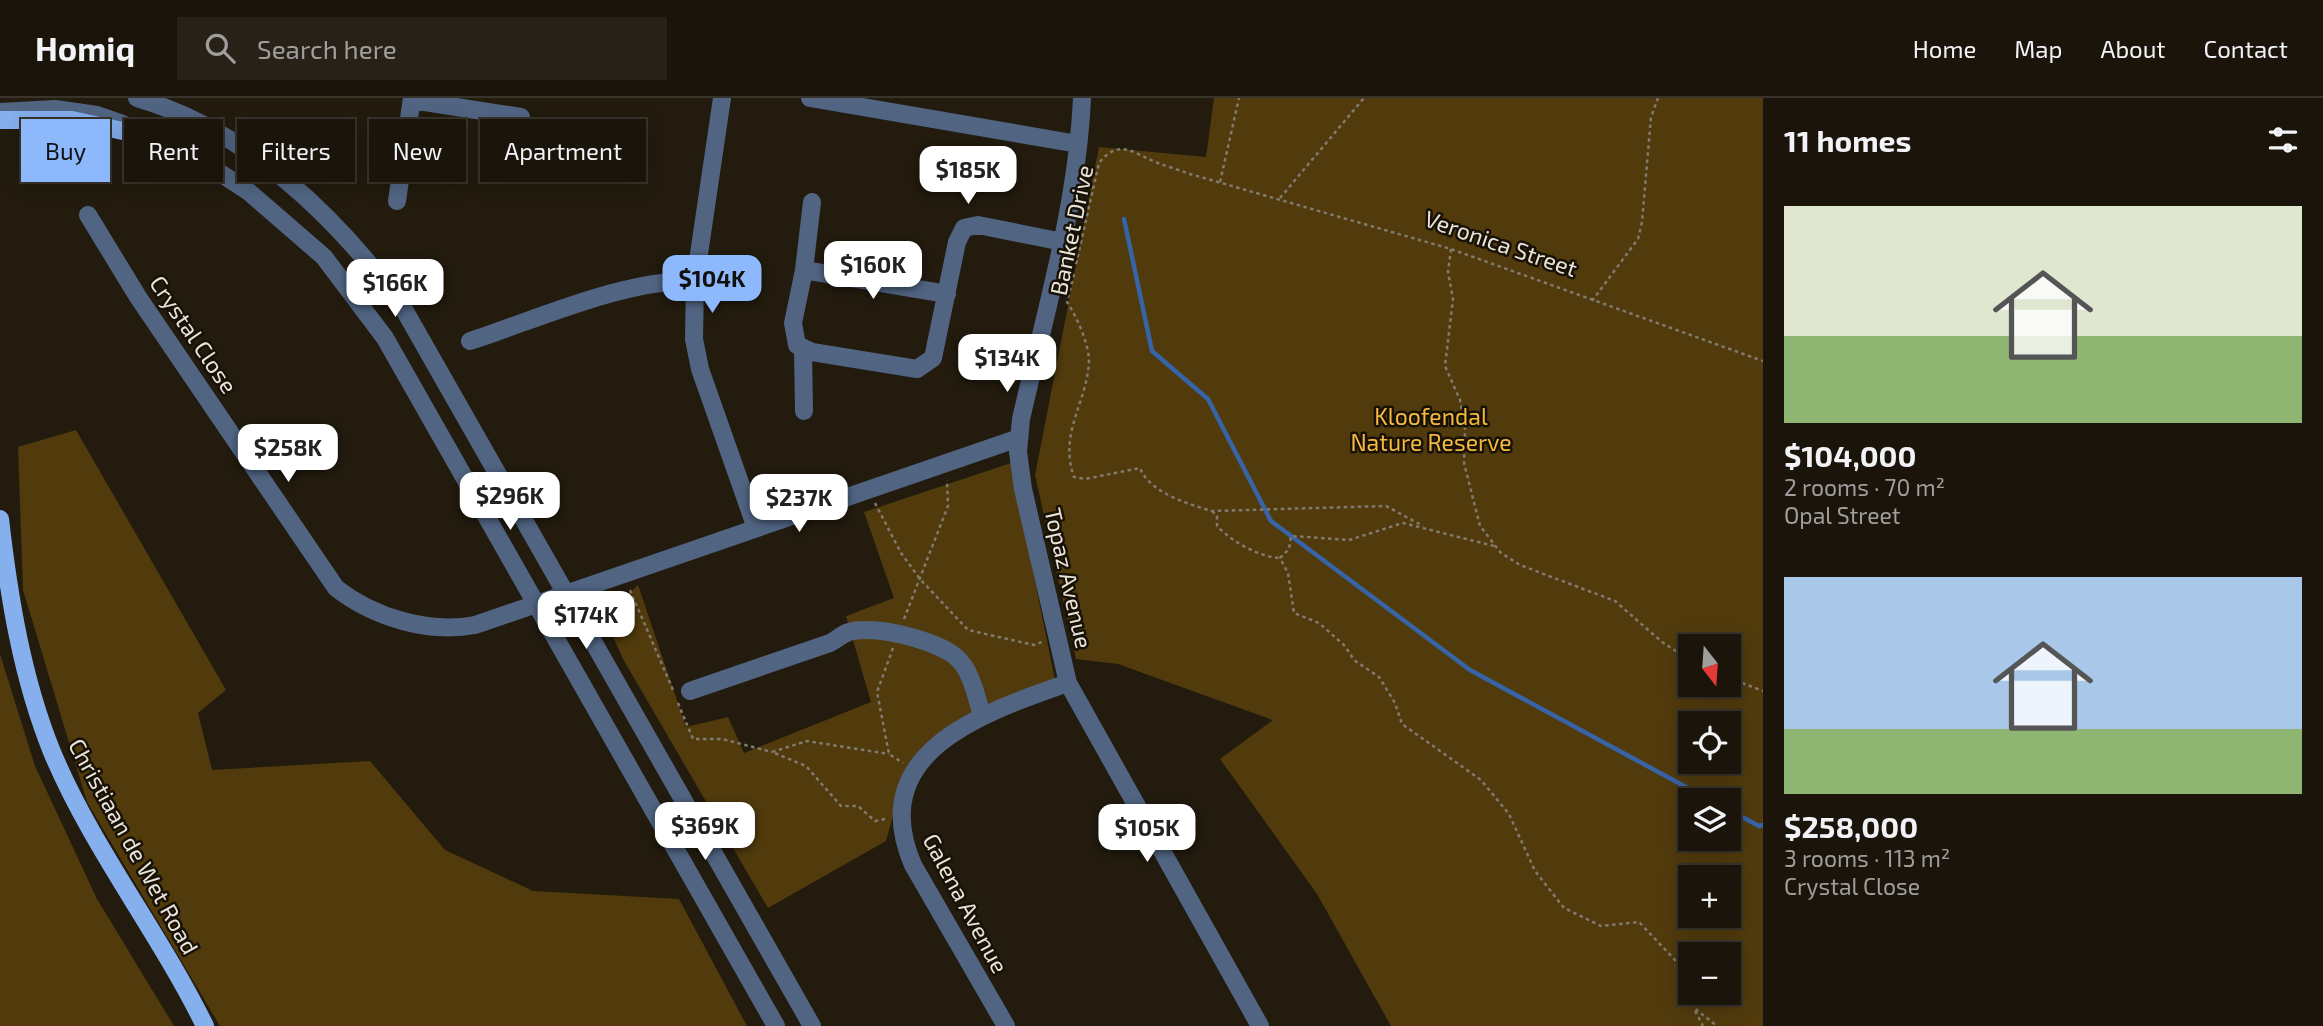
<!DOCTYPE html>
<html lang="en">
<head>
<meta charset="utf-8">
<style>
  body { margin:0; font-family:"Exo 2",sans-serif; background:#272118; color:#f1f3f6; height:100vh; display:flex; flex-direction:column; font-size:26px; white-space:nowrap }
  * { box-sizing:border-box; margin:0 }
  p { font-size:23px; color:#9f9e9c }
  .icon { flex:none; width:38px; height:38px; fill:none; stroke:currentColor; stroke-width:2; stroke-linecap:round; stroke-linejoin:round }
  .map { position:relative; flex:1; overflow:hidden }
  .side { display:flex; flex-direction:column; background:#1a140a; width:560px }
  .side>* { flex:none }
  .banner { position:absolute; left:21px; top:21px; width:665px; height:63px; display:flex; gap:14px }
  .needle { width:46px; rotate:163deg }
  .tools { position:absolute; left:1678px; top:536px; display:grid; gap:14px }
  .tools a { display:grid; place-items:center; width:63px; height:63px; border-radius:0px; background:#1a140a; box-shadow:0 4px 18px #0003,0 0 0 2px #38332b; font-size:35px }
  .price { position:absolute; translate:-50% -60px; padding:0 16px; border-radius:14px; background:#fff; color:#222; font-size:23px; line-height:46px; filter:drop-shadow(0 2px 4px #0008) }
  .price::after { content:''; position:absolute; left:50%; top:42px; width:21px; height:16px; margin-left:-10px; background:inherit; clip-path:polygon(0 0,100% 0,50% 100%) }
  .price.selected { background:#8db9fc; color:#111 }
  ul { padding:0; list-style:none }
  li { display:grid; align-content:center; gap:14px; height:371px; padding:0 21px }
  li span { display:grid; place-items:center; height:217px; border-radius:0px; color:#555 }
  li>.icon { margin-inline-start:auto }
  span .icon { width:126px; height:126px; fill:#fffc; stroke-width:1 }
  li b { font-size:30px }
  h2 { display:flex; justify-content:space-between; align-items:center; height:84px; padding:0 21px; font-size:30px }
  .tag { padding:0 24px; border-radius:0px; background:#1a140a; box-shadow:0 4px 18px #0003,0 0 0 2px #38332b; font-size:24px; line-height:63px }
  .tag.selected { background:#8db9fc; color:#111 }
  header { display:flex; align-items:center; gap:42px; box-sizing:border-box; height:98px; padding:0 35px; background:#1a140a; border-bottom:2px solid #38332b }
  header strong { font-size:33px }
  nav { display:flex; gap:38px; margin-inline-start:auto; font-size:24px }
  .search { width:490px; height:63px; background:#272118; display:flex; align-items:center; gap:18px; box-sizing:border-box; padding:0 24px; border-radius:0px; color:#9f9e9c; font-size:26px }
  main { display:flex; flex:1; min-height:0 }
  .map>svg:first-child { display:block }
</style>
</head>
<body>
<header>
<strong>Homiq</strong>
<div class="search"><svg class="icon" aria-label="search" viewBox="0 0 24 24"><circle cx="10" cy="10" r="6"/><path d="M15 15l6 6"/></svg>Search here</div>
<nav><a>Home</a><a>Map</a><a>About</a><a>Contact</a></nav>
</header>
<main>
<div class="map">
<svg width="1763" height="928" viewBox="0 0 1763 928">
  <rect width="100%" height="100%" fill="#221b0e"/>
  <path fill="#513b0d" fill-rule="evenodd" d="M1214,0h549v928h-372l-74,-132 -97,-135 53,-39 -155,-56 -42,-5 -41,-184 64,-328 107,10zM1690,548h39v38h-39zM1690,625h39v38h-39zM1690,702h39v38h-39zM1690,779h39v38h-39zM1690,856h39v38h-39z
    M76,332l150,260 -28,23 14,57 158,-9 75,89 88,41 146,8 68,127h-527l-133,-224 -64,-212 -5,-143z
    M1011,365l44,217c-46,14 -126,42 -147,89 -10,22 -15,49 -22,72l-118,67 -145,-249 -24,-53 27,-10 12,-11 48,142 42,-10 16,36 127,-51 -25,-86 48,-18 -30,-86z
    M0,556l35,112 62,133 77,127h-174z"/>
  <g fill="none" stroke-linecap="round" stroke-linejoin="round">
    <path stroke="#3763a7" stroke-width="4.5" d="M1124,121l28,132 56,48 63,122 199,149 240,130
      M1729,712l30,16 4,-1"/>
    <path stroke="#807a6f" stroke-width="2.5" stroke-dasharray="3.5 3.5" stroke-linecap="butt" d="M1220,84l19,-84
      M1280,100l84,-100
      M1451,151l-3,23 5,27 -8,67 15,34 5,28 -1,35 16,63 21,27 19,12 95,36 47,41 28,18
      M1076,166l23,-101c21,-26 35,-9 59,0 10,4 22,7 32,11l261,75 312,112
      M1074,176l-7,28c10,15 23,44 22,62 -4,42 -30,70 -15,113l11,2 55,-11c10,25 48,36 72,43l174,-5 37,20
      M1592,203l46,-62 4,-17 9,-105 7,-19
      M875,405l26,50 19,26 48,51 66,15 8,-3
      M1212,413l5,5v10c14,15 42,31 63,32
      M1494,448l-91,-23 -54,17 -58,-4 -2,13 -9,9 8,15 6,40 25,10 26,23 9,14 25,17 16,26 7,21 79,56 28,34 26,57 29,37 37,18 38,-4 36,38 18,47 24,19
      M630,492l43,100
      M904,521l44,-113 -1,-26
      M893,550l-16,44 12,62 14,9
      M1729,580l34,13
      M678,605l15,36h29l50,13
      M885,721l-10,2 -17,-15h-17l-35,-40 -34,-14 35,-11 82,13
      M1695,913l8,15"/>
    <path stroke="#516583" stroke-width="18" d="M137,0c110,32 199,118 265,208l410,720
      M722,0l-27,183 -1,58 6,30 56,159
      M810,0l268,46
      M1082,0c-5,109 -37,215 -61,321l-3,33 5,37 45,194 192,343
      M412,2l109,17
      M0,14l55,-3 42,6 23,8 85,40 44,29 75,65 61,81 391,688
      M397,103l15,-103
      M812,104l-8,68 -11,53 4,22 15,7 105,17 16,-11 24,-116 7,-14 14,-3 85,17
      M88,117l50,82 198,291c37,29 92,46 139,37l544,-187
      M804,172l143,24
      M470,243c68,-22 155,-62 225,-60
      M803,252l1,61
      M690,593l140,-48c6,-3 12,-9 19,-11 24,-8 94,9 111,29 12,13 17,38 22,55
      M1006,928l-93,-161c-49,-114 72,-153 155,-182"/>
    <path stroke="#86afee" stroke-width="18" d="M0,22h72l74,16
      M0,421c9,78 22,159 52,233 40,96 107,180 153,274"/>
  </g>
  <g text-anchor="middle" dominant-baseline="central" stroke-width="5" stroke-linejoin="round" paint-order="stroke">
    <g font-size="23" fill="#e9e4db" stroke="#181106">
      <text transform="translate(1071 132) rotate(-78)">Banket Drive</text>
      <text transform="translate(1501 145) rotate(19)">Veronica Street</text>
      <text transform="translate(194 236) rotate(56)">Crystal Close</text>
      <text transform="translate(1069 480) rotate(77)">Topaz Avenue</text>
      <text transform="translate(134 748) rotate(61)">Christiaan de Wet Road</text>
      <text transform="translate(966 805) rotate(62)">Galena Avenue</text>
    </g>
    <g font-size="23" fill="#f6ba3e" stroke="#181106">
      <text x="1431" y="318">Kloofendal<tspan x="1431" dy="26">Nature Reserve</tspan></text>
    </g>
  </g>
</svg>
<div class="tools">
<a><svg class="needle" viewBox="-14 -14 28 28"><path d="M0-13l5 13h-10z" fill="#e53935"/><path d="M0 13l5-13h-10z" fill="#9f9e9c"/></svg></a>
<a><svg class="icon" aria-label="locate" viewBox="0 0 24 24"><circle cx="12" cy="12" r="6"/><path d="M12 2v4M12 18v4M2 12h4M18 12h4"/></svg></a>
<a><svg class="icon" aria-label="layers" viewBox="0 0 24 24"><path d="M12 4l9 5-9 5-9-5zM3 14l9 5 9-5"/></svg></a>
<a>+</a>
<a>−</a>
</div>
<b class="price" style="left:968px;top:108px">$185K</b>
<b class="price" style="left:873px;top:203px">$160K</b>
<b class="price selected" style="left:712px;top:217px">$104K</b>
<b class="price" style="left:395px;top:221px">$166K</b>
<b class="price" style="left:1007px;top:296px">$134K</b>
<b class="price" style="left:288px;top:386px">$258K</b>
<b class="price" style="left:510px;top:434px">$296K</b>
<b class="price" style="left:799px;top:436px">$237K</b>
<b class="price" style="left:586px;top:553px">$174K</b>
<b class="price" style="left:705px;top:764px">$369K</b>
<b class="price" style="left:1147px;top:766px">$105K</b>
<div class="banner">
<a class="tag selected">Buy</a>
<a class="tag">Rent</a>
<a class="tag">Filters</a>
<a class="tag">New</a>
<a class="tag">Apartment</a>
</div>
</div>
<section class="side">
<h2>11 homes<svg class="icon" aria-label="filters" viewBox="0 0 24 24"><path d="M4 7h16M4 17h16"/><circle cx="9" cy="7" r="2"/><circle cx="15" cy="17" r="2"/></svg></h2>
<ul>
<li><span style="background:linear-gradient(#dfe7d0 60%,#8fb573 0)"><svg class="icon" aria-label="home" viewBox="0 0 24 24"><path d="M3 11l9-7 9 7M6 9v11h12V9"/></svg></span><div><b>$104,000</b><p>2 rooms · 70 m²</p><p>Opal Street</p></div></li>
<li><span style="background:linear-gradient(#a9c7e8 70%,#8fb573 0)"><svg class="icon" aria-label="home" viewBox="0 0 24 24"><path d="M3 11l9-7 9 7M6 9v11h12V9"/></svg></span><div><b>$258,000</b><p>3 rooms · 113 m²</p><p>Crystal Close</p></div></li>
</ul>
</section>
</main>
</body>
</html>
